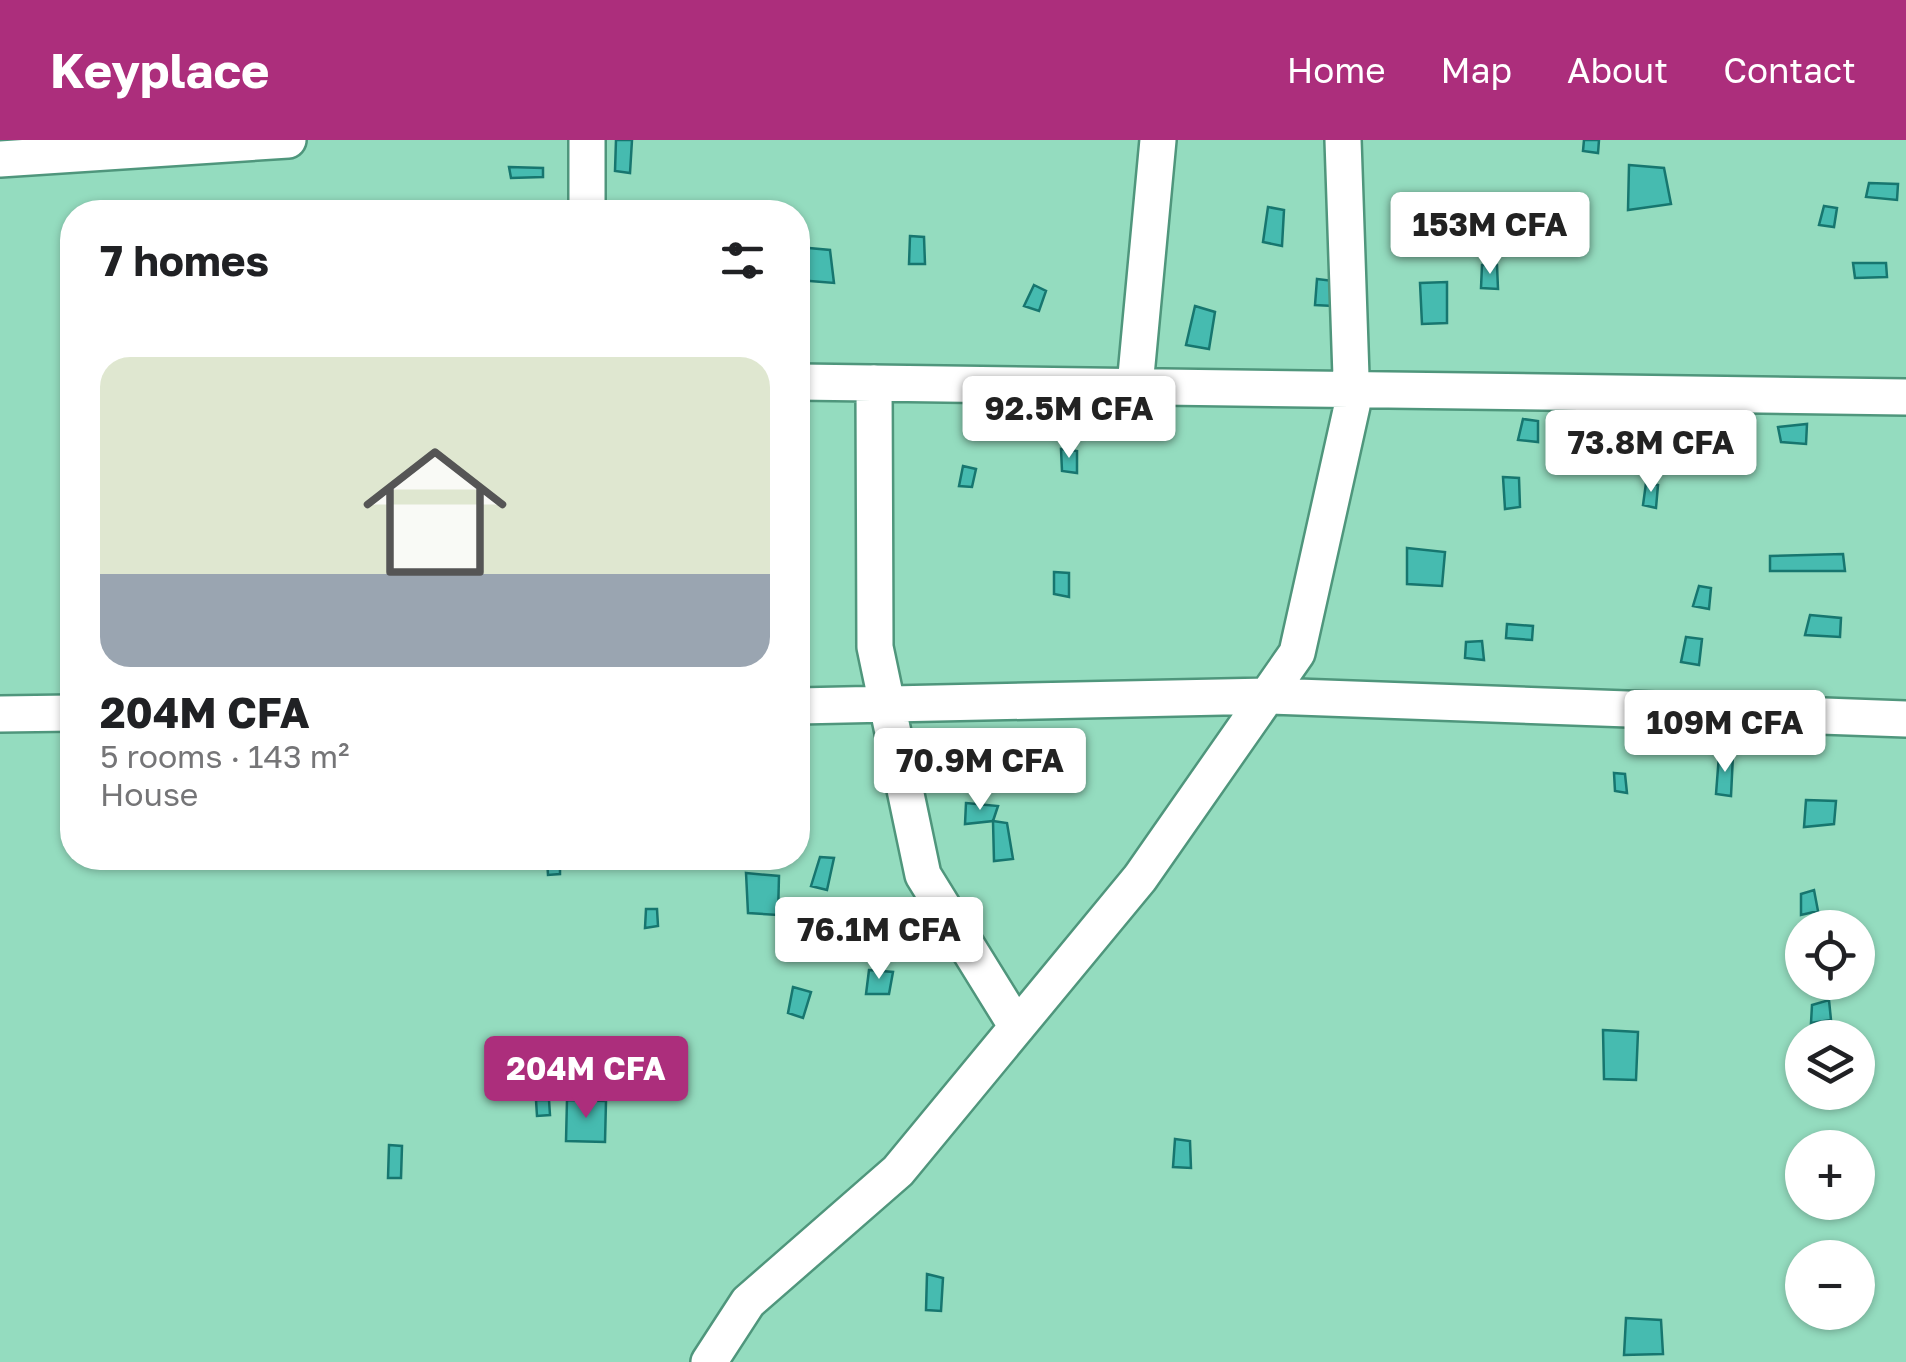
<!DOCTYPE html>
<html lang="en">
<head>
<meta charset="utf-8">
<style>
  body { margin:0; font-family:"Golos Text",sans-serif; background:#f6f6f6; color:#202124; height:100vh; display:flex; flex-direction:column; font-size:38px; white-space:nowrap }
  * { box-sizing:border-box; margin:0 }
  p { font-size:32px; color:#757577 }
  .icon { flex:none; width:55px; height:55px; fill:none; stroke:currentColor; stroke-width:2; stroke-linecap:round; stroke-linejoin:round }
  .map { position:relative; flex:1; overflow:hidden }
  .details { position:absolute; left:60px; top:60px; width:750px; height:670px; display:flex; flex-direction:column; background:#fff; border-radius:40px; box-shadow:0 2px 8px #0004 }
  .details>* { flex:none }
  .fabs { position:absolute; left:1785px; top:770px; display:grid; gap:20px }
  .fabs a { display:grid; place-items:center; width:90px; height:90px; border-radius:50%; background:#fff; box-shadow:0 2px 8px #0004; font-size:50px }
  .price { position:absolute; translate:-50% -85px; padding:0 22px; border-radius:10px; background:#fff; color:#222; font-size:32px; line-height:65px; filter:drop-shadow(0 2px 5px #0008) }
  .price::after { content:''; position:absolute; left:50%; top:60px; width:30px; height:22px; margin-left:-15px; background:inherit; clip-path:polygon(0 0,100% 0,50% 100%) }
  .price.on { background:#ac2e7c; color:#fff }
  ul { padding:0; list-style:none }
  li { display:grid; align-content:center; gap:20px; height:530px; padding:0 40px }
  li+li { border-top:2px solid #e0e0e0 }
  li span { display:grid; place-items:center; height:310px; border-radius:30px; color:#555 }
  li>.icon { margin-inline-start:auto }
  span .icon { width:180px; height:180px; fill:#fffc; stroke-width:1 }
  li b { font-size:42px }
  h2 { display:flex; justify-content:space-between; align-items:center; height:120px; padding:0 40px; font-size:42px }
  header { display:flex; align-items:center; gap:60px; box-sizing:border-box; height:140px; padding:0 50px; background:#ac2e7c; color:#fff }
  header strong { font-size:48px }
  nav { display:flex; gap:55px; margin-inline-start:auto; font-size:35px }
  .map>svg:first-child { display:block }
</style>
</head>
<body>
<header>
<strong>Keyplace</strong>
<nav><a>Home</a><a>Map</a><a>About</a><a>Contact</a></nav>
</header>
<div class="map">
<svg width="1906" height="1222" viewBox="0 0 1906 1222">
  <rect width="100%" height="100%" fill="#94dcbf"/>
  <path fill="#46bbb0" stroke="#17766f" stroke-width="2.5" d="M616,0h16l-2,33 -15,-2z
    M1584,0h15l-1,13 -15,-2z
    M1629,25l35,3 7,36 -43,6z
    M509,27l34,1v9l-32,1z
    M1869,43l29,1 -1,16 -31,-3z
    M1824,66l13,2 -3,19 -15,-2z
    M1268,67l16,3 -2,36 -19,-4z
    M910,96l14,1 1,27h-16z
    M798,107l32,3 4,33 -36,-3z
    M1853,123h33l1,14 -32,1z
    M1482,125h15l1,24 -17,-1z
    M1317,139l17,2 -1,25 -18,-1z
    M1447,142v41l-25,1 -2,-41z
    M1034,145l12,6 -7,20 -15,-5z
    M1195,166l20,6 -6,37 -23,-4z
    M1523,279l15,2v21l-20,-2z
    M1807,284l-1,20 -25,-2 -3,-15z
    M1061,309l16,2v22l-15,-2z
    M963,326l13,3 -4,18 -13,-1z
    M1503,337l16,1 1,29 -15,2z
    M1646,343l12,2 -2,23 -13,-3z
    M1407,408l38,4 -3,34 -35,-2z
    M1843,414l2,17h-75v-15z
    M1054,432l15,1v24l-15,-3z
    M1699,446l12,2 -2,21 -16,-3z
    M1810,475l31,3 -1,19 -35,-2z
    M1507,484l26,2 -1,14 -26,-2z
    M1686,497l16,2 -3,26 -18,-3z
    M1482,501l2,19 -19,-2 1,-16z
    M1779,594h13l3,14 -19,-1z
    M1719,615h14l-2,41 -15,-2z
    M1614,633l11,1 2,19 -12,-2z
    M1806,660l30,1 -2,23 -30,3z
    M966,663l32,3 -5,15 -28,3z
    M993,681l14,2 6,36 -19,2z
    M820,717l14,1 -7,32 -16,-4z
    M547,718h13v16l-12,1z
    M746,733l33,3 -1,39 -30,-2z
    M1814,750l4,21 -17,4v-21z
    M646,769h11l1,17 -13,2z
    M869,830l24,2 -4,22h-23z
    M793,847l18,5 -8,26 -15,-5z
    M1829,860l2,20 -20,3 1,-18z
    M1603,890l35,2 -2,48 -32,-1z
    M536,960h13l1,15 -13,1z
    M567,960l39,1 -1,41 -39,-1z
    M1175,999l15,2 1,27 -18,-1z
    M389,1005l13,1 -1,32h-13z
    M927,1134l16,4 -2,33 -15,-1z
    M1626,1178l35,2 2,34 -39,1z"/>
  <g fill="none" stroke-linecap="round" stroke-linejoin="round">
    <g stroke="#4f967c" stroke-width="40">
      <path id="minor" d="M587,0v72
        M0,19l288,-19
        M798,242l1108,15
        M874,243l1,264 48,228 94,152
        M1135,246l23,-246
        M798,566l471,-10 637,23
        M0,574l72,-1
        M709,1222l39,-60 150,-131 242,-293 157,-225 55,-247 -9,-266"/>
    </g>
    <use href="#minor" stroke="#fff" stroke-width="35"/>
  </g>
</svg>
<div class="fabs">
<a><svg class="icon" aria-label="locate" viewBox="0 0 24 24"><circle cx="12" cy="12" r="6"/><path d="M12 2v4M12 18v4M2 12h4M18 12h4"/></svg></a>
<a><svg class="icon" aria-label="layers" viewBox="0 0 24 24"><path d="M12 4l9 5-9 5-9-5zM3 14l9 5 9-5"/></svg></a>
<a>+</a>
<a>−</a>
</div>
<b class="price" style="left:1490px;top:137px">153M CFA</b>
<b class="price" style="left:1069px;top:321px">92.5M CFA</b>
<b class="price" style="left:1651px;top:355px">73.8M CFA</b>
<b class="price" style="left:1725px;top:635px">109M CFA</b>
<b class="price" style="left:980px;top:673px">70.9M CFA</b>
<b class="price" style="left:879px;top:842px">76.1M CFA</b>
<b class="price on" style="left:586px;top:981px">204M CFA</b>
<section class="details">
<h2>7 homes<svg class="icon" aria-label="filters" viewBox="0 0 24 24"><path d="M4 7h16M4 17h16"/><circle cx="9" cy="7" r="2"/><circle cx="15" cy="17" r="2"/></svg></h2>
<ul>
<li><span style="background:linear-gradient(#dfe7d0 70%,#9aa5b1 0)"><svg class="icon" aria-label="home" viewBox="0 0 24 24"><path d="M3 11l9-7 9 7M6 9v11h12V9"/></svg></span><div><b>204M CFA</b><p>5 rooms · 143 m²</p><p>House</p></div></li>
</ul>
</section>
</div>
</body>
</html>
